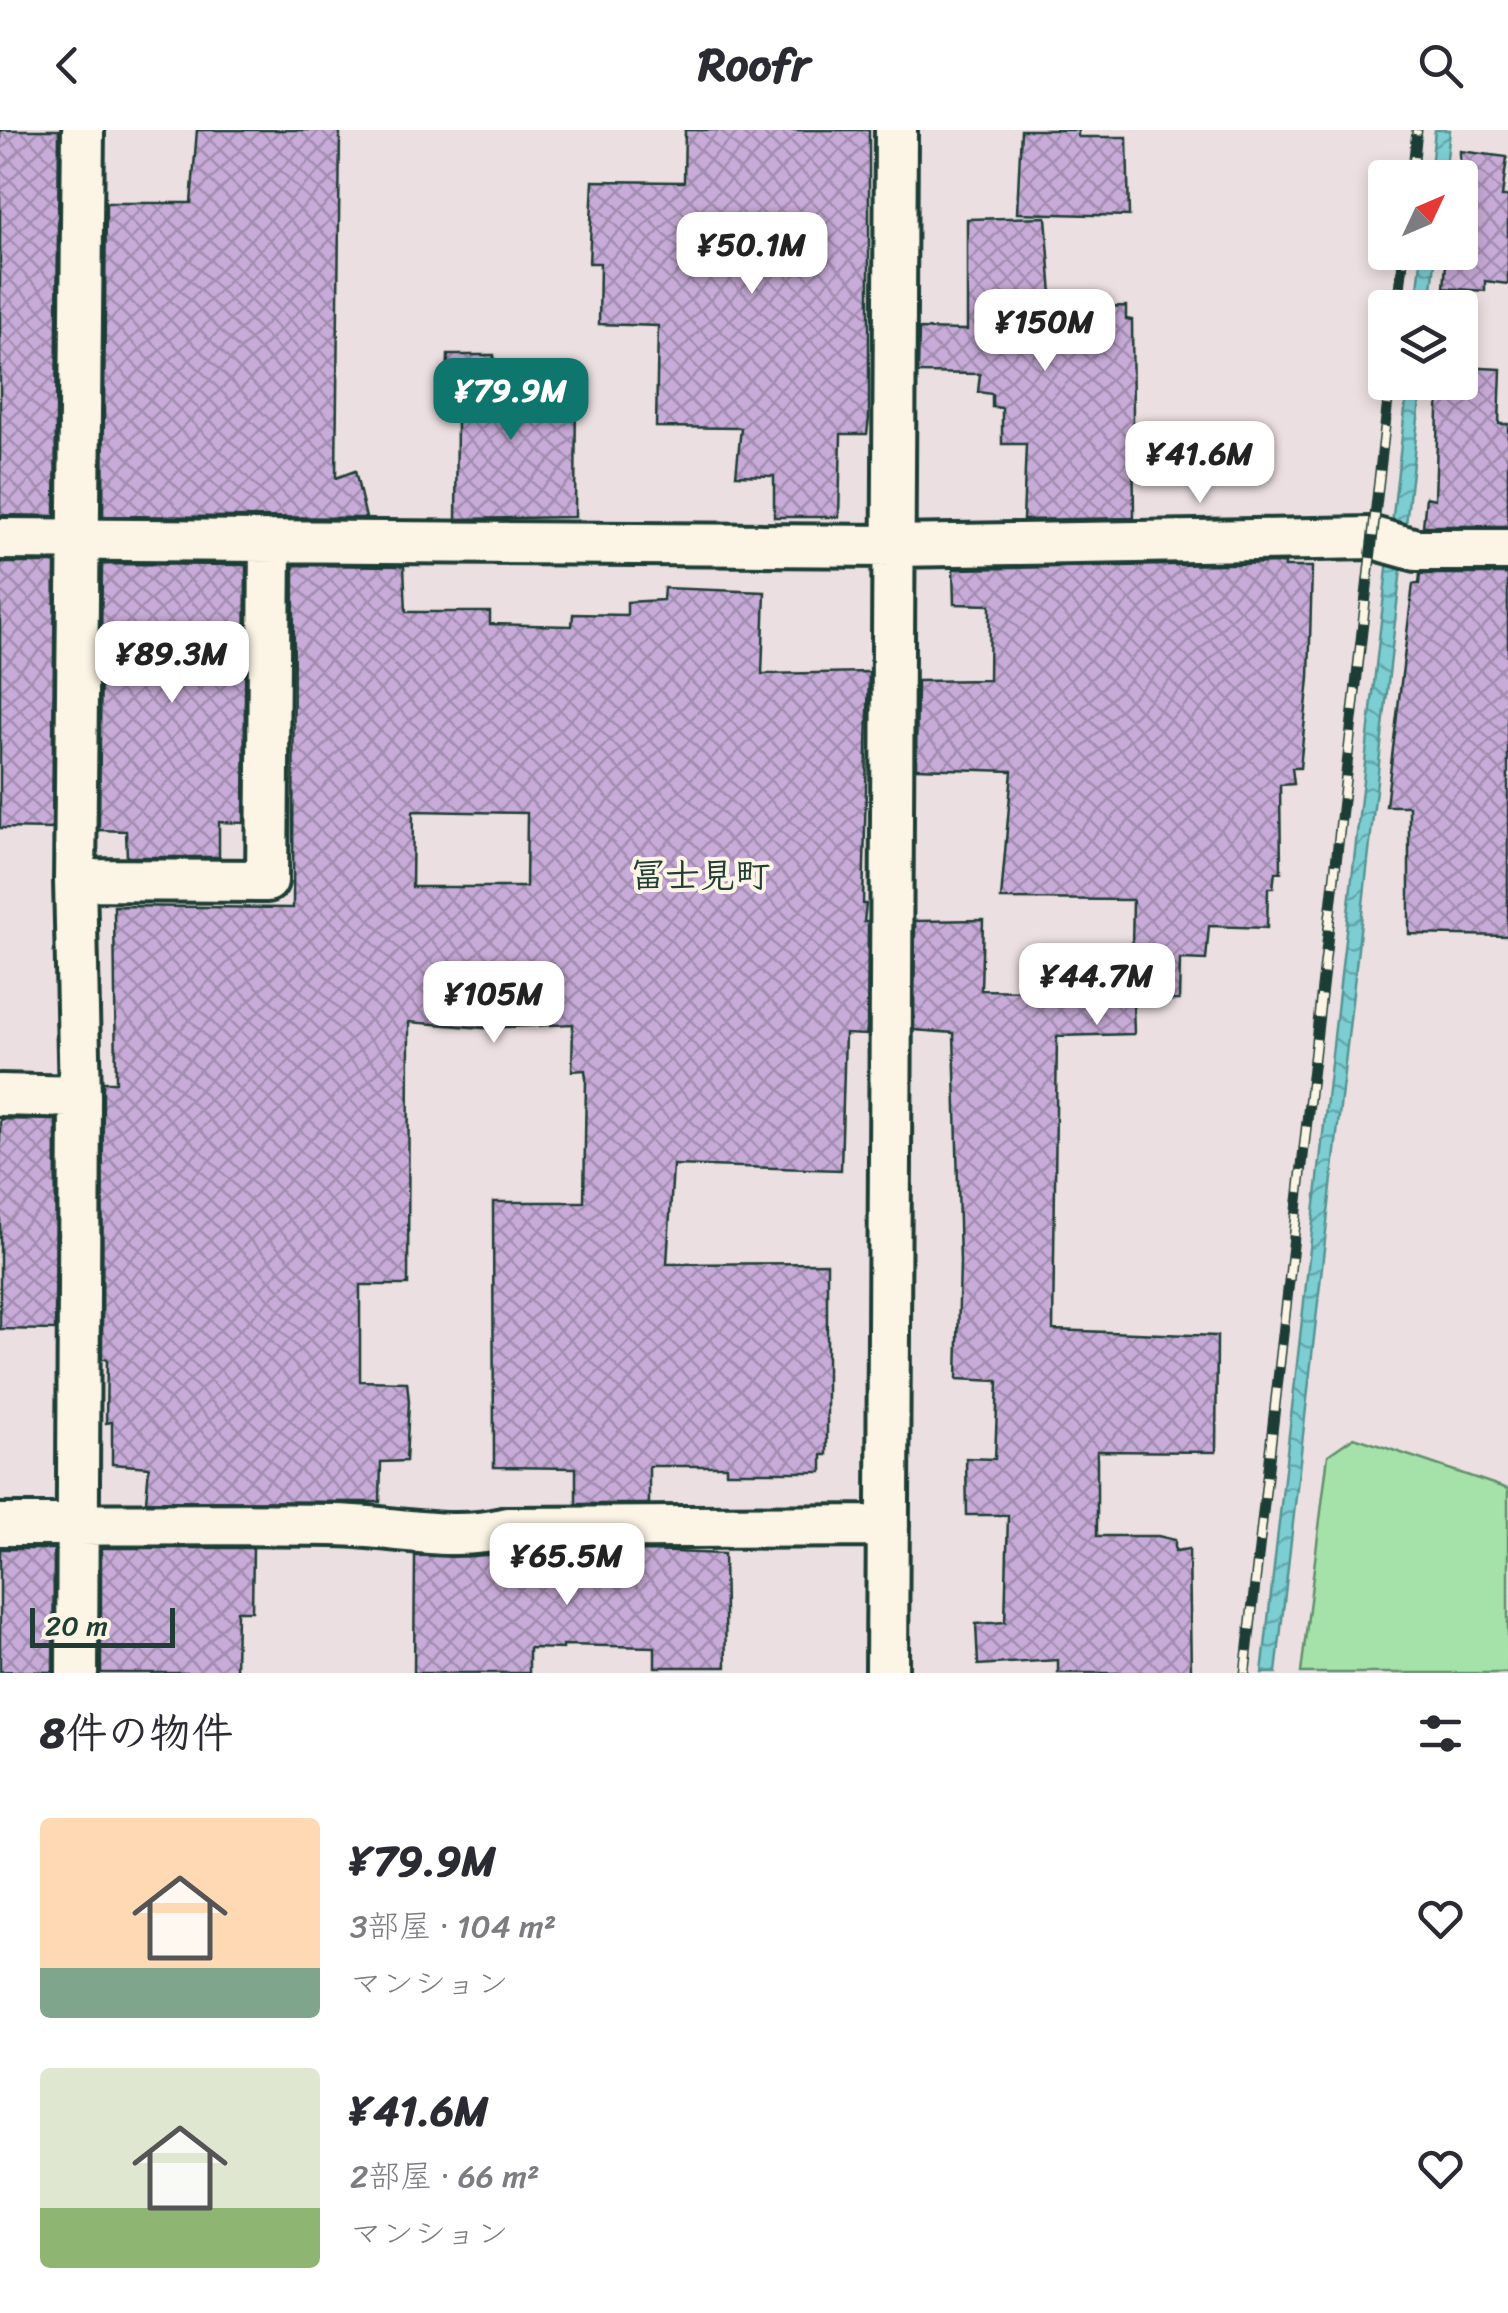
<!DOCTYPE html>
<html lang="ja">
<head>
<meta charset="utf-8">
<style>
  body { margin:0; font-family:Sriracha,"Klee One",sans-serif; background:#f2f2f3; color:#2b2b33; height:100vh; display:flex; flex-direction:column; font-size:38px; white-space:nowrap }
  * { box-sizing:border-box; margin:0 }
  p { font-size:32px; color:#7c7c81 }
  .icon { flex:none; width:55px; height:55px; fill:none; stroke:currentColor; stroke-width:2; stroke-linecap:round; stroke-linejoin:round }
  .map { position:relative; height:1543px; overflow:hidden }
  .details { display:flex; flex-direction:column; background:#fff; flex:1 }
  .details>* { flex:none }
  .needle { width:65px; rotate:46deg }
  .fabs { position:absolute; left:1368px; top:30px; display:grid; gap:20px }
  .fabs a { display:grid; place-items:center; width:110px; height:110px; border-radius:10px; background:#fff; box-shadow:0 5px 15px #0003; font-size:50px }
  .scale { position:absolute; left:30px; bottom:25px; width:145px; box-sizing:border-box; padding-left:10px; border:5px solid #1f3d34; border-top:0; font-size:28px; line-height:35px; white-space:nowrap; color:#1f3d34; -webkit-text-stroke:8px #fcf5e5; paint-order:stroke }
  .price { position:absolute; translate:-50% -85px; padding:0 22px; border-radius:20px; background:#fff; color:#222; font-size:32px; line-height:65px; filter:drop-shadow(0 2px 5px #0008) }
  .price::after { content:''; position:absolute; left:50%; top:60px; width:30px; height:22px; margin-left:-15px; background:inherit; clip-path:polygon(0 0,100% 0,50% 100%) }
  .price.active { background:#0f766e; color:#fff }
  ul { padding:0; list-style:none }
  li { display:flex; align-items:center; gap:30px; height:250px; padding:0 40px }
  li span { display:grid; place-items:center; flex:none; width:280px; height:200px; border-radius:10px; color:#555 }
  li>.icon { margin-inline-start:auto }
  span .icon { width:120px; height:120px; fill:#fffc; stroke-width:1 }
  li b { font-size:42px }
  h2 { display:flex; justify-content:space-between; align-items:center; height:120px; padding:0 40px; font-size:42px }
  header { display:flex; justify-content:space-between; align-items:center; height:130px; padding:0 40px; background:#fff; font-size:45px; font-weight:800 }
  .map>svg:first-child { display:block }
</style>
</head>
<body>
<header><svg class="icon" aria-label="back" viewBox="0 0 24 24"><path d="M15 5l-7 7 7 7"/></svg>Roofr<svg class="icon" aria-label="search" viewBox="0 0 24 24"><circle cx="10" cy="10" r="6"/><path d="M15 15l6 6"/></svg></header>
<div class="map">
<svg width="1508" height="1543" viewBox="0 0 1508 1543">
  <defs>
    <pattern id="water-waves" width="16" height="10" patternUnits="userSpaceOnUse" patternTransform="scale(2.5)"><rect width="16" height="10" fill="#7cced3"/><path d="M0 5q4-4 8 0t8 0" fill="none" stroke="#65a8ac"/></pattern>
    <pattern id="building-cross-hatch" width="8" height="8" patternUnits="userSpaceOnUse" patternTransform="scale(2.5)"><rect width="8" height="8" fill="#c8abd8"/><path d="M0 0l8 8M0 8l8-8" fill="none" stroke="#a28cb0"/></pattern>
  </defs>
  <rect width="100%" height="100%" fill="#ecdfe1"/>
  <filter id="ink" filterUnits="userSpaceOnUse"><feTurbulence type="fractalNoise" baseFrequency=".01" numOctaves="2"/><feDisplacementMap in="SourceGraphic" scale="20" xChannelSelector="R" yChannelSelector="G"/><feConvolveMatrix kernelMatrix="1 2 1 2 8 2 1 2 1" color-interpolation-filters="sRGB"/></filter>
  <g filter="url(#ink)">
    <path fill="#a5e2a9" stroke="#62906e" stroke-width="2.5" d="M1354,1307l154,52v184h-207l27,-218z"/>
    <path fill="url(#water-waves)" stroke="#579493" stroke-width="2.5" d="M1435,0h15l-5,47h-15z
      M1422,122l14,1 -6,54h-14z
      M1408,253h14l-146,1290h-14z"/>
    <path fill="url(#building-cross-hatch)" stroke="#1f3d34" stroke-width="2.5" fill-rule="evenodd" d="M0,0h59l-4,386 -55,-1z
      M197,0h143l-4,348 19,-7 11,47 -263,-2 3,-313h85z
      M685,0h184v288l-2,16h-26l-2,83h-65v-41l-38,-1 5,-47 -85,-1 2,-101 -59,-2 1,-61h-11l4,-82 91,1z
      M1021,0h57v7h49l2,79 -112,-3z
      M1460,21l47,6 -5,40h6v87l-23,-3v10l-41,-3 3,-36h13z
      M1046,87l7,91 73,-2v13l6,1 2,198 -111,2 3,-76h-24v-36l-10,-1v-13l-14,-2 2,-18 -62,-1 1,-44 48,1v-111z
      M448,225h46v27l82,2 -1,133 -119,2 1,-100h-11z
      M1460,237l41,2 -2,55h9v102h-85l3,-29 9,2 4,-117h21z
      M0,433h55l-3,266 -52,-1z
      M1285,433v4h27l-3,111 -9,90h-8l2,16 -14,1 1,87h-6l-2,16h-5l-1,40 -58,-2 -3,34 -26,-1 -1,41 -46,1 1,33 -77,2 -4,294 164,6 -1,116 -119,-1v85h61l17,4v11l14,-2 2,124h-133v-13l-80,5 -2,-41 29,-2 3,-107h-41l-1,-57 29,1 3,-78 -41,-2 3,-117 -6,-229 -40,-3 1,-109 68,-1 -2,70 150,3 2,-93 -132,-1 11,-128 -96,-3 1,-87 72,-1 1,-75 -36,-1 -1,-35z
      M102,434l144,1 -2,258 -25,-1v35h-92l-1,-26 -27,-1z
      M294,435l110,1 2,46h84v12l82,2 1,-12 54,1v-13l36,-2 1,-12 101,4 -3,82 107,-2 -6,232h3l-2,18h4l-1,106 -1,7 -21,-1 -4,136 -168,-5 -6,99 160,-1v192h-5v17h-96v-6h-77v38h-73v-36l-82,-1 -1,-265h91l2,-123 -1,-9 -13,1 1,-47 -89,4 -75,-6 -1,263h-48v96l47,1 2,19 -3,60 -25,1 -1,40 -234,-1 3,-34 -37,-3v-42l-6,1 1,-64h-5l1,-277h13l-2,-176 179,2zM413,681l114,2 -1,74h-114z
      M1420,444h88v362l-99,-2v-128h-23l27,-222h6z
      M0,989l56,1 -1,210 -55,-1z
      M101,1418h152l-1,63h-15l-1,62h-135z
      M0,1419h54l-1,123 -53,-1z
      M649,1421l75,3 2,113h-71v-20l-92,-2v4l-34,-1v25h-115l1,-117z"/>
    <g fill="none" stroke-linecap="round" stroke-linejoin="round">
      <g stroke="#1f3d34" stroke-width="48">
        <path id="minor" d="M0,409l893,7 480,-8 43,12h92
          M75,750l192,1 3,-337
          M0,965l80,2
          M0,1395c110,0 221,-2 331,0 59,0 118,18 176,3l381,-2
          M77,1543l3,-576 -5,-217 8,-750
          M887,1543l9,-1543"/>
      </g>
      <use href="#minor" stroke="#fcf5e5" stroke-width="40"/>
      <g stroke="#1f3d34" stroke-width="11">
        <path id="rail" d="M1412,48l5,-48
          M1398,178l6,-56
          M1245,1543l145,-1291"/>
      </g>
      <use href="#rail" stroke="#fcf5e5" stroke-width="8" stroke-dasharray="22" stroke-linecap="butt"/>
    </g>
  </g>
  <g text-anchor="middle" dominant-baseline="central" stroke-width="8" stroke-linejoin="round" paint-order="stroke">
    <g font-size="35" font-weight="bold" fill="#1f3d34" stroke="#fcf5e5">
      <text x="700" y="745">冨士見町</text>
    </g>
  </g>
</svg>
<div class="fabs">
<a><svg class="needle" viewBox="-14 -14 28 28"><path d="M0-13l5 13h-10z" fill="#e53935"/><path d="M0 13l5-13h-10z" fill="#7c7c81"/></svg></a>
<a><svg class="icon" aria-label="layers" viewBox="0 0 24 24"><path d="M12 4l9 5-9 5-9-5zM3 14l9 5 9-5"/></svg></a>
</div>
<div class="scale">20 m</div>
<b class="price" style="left:752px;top:167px">¥50.1M</b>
<b class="price" style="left:1045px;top:244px">¥150M</b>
<b class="price active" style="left:511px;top:313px">¥79.9M</b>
<b class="price" style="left:1200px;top:376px">¥41.6M</b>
<b class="price" style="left:172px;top:576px">¥89.3M</b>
<b class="price" style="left:1097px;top:898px">¥44.7M</b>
<b class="price" style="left:494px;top:916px">¥105M</b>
<b class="price" style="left:567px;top:1478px">¥65.5M</b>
</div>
<section class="details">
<h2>8件の物件<svg class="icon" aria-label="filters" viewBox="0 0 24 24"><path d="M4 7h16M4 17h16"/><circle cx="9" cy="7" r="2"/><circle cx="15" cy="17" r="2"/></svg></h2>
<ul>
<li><span style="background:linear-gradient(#ffd9b3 75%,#7fa58c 0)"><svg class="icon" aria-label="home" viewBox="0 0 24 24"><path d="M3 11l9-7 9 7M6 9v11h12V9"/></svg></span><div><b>¥79.9M</b><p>3部屋 · 104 m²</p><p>マンション</p></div><svg class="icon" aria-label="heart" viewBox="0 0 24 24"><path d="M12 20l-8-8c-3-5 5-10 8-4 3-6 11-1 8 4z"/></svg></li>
<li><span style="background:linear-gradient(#dfe7d0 70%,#8fb573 0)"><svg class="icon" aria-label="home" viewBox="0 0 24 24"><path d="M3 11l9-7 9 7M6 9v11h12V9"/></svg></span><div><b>¥41.6M</b><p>2部屋 · 66 m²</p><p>マンション</p></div><svg class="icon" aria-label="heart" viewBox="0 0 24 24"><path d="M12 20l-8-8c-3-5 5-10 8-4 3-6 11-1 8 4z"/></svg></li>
</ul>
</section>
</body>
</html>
